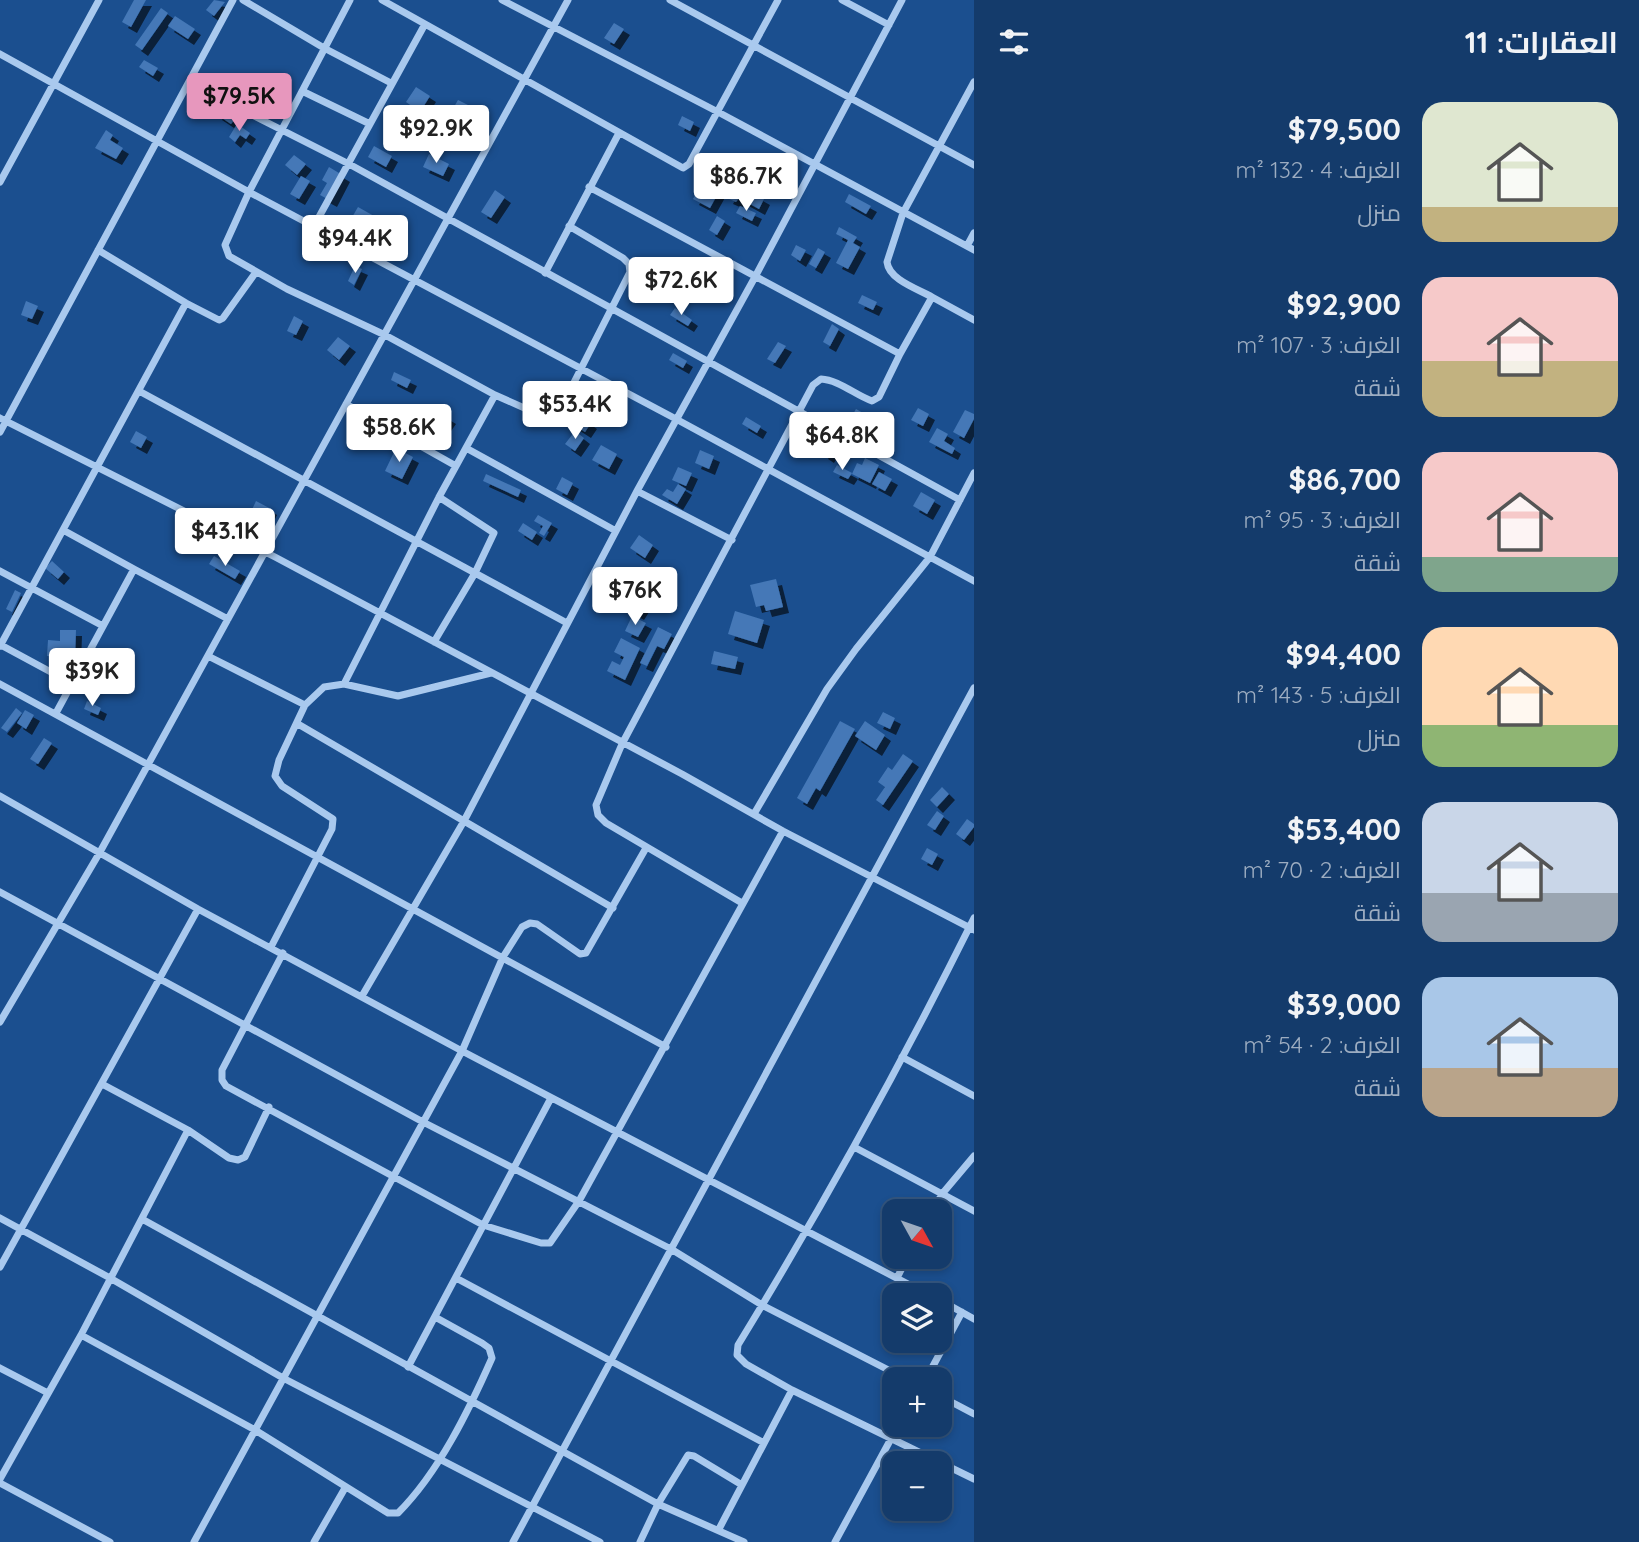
<!DOCTYPE html>
<html lang="ar">
<head>
<meta charset="utf-8">
<style>
  body { margin:0; font-family:Quicksand,Cairo,sans-serif; background:#1d4271; color:#f1f3f6; direction:rtl; height:100vh; display:flex; flex-direction:column; font-size:26px; white-space:nowrap }
  * { box-sizing:border-box; margin:0 }
  p { font-size:23px; color:#9dadc1 }
  .icon { flex:none; width:38px; height:38px; fill:none; stroke:currentColor; stroke-width:2; stroke-linecap:round; stroke-linejoin:round }
  .map { position:relative; flex:1; overflow:hidden; direction:ltr }
  .details { display:flex; flex-direction:column; background:#143b6b; width:665px }
  .details>* { flex:none }
  .needle { width:46px; rotate:130deg }
  .buttons { position:absolute; left:882px; top:1199px; display:grid; gap:14px }
  .buttons a { display:grid; place-items:center; width:70px; height:70px; border-radius:14px; background:#143b6b; box-shadow:0 4px 10px #0003,0 0 0 2px #33557e; font-size:35px }
  .price { position:absolute; translate:-50% -60px; padding:0 16px; border-radius:7px; background:#fff; color:#222; font-size:23px; line-height:46px; filter:drop-shadow(0 2px 4px #0008) }
  .price::after { content:''; position:absolute; left:50%; top:42px; width:21px; height:16px; margin-left:-10px; background:inherit; clip-path:polygon(0 0,100% 0,50% 100%) }
  .price.active { background:#e797bd; color:#111 }
  ul { padding:0; list-style:none }
  li { display:flex; align-items:center; gap:21px; height:175px; padding:0 21px }
  li span { display:grid; place-items:center; flex:none; width:196px; height:140px; border-radius:21px; color:#555 }
  li>.icon { margin-inline-start:auto }
  span .icon { width:84px; height:84px; fill:#fffc; stroke-width:1 }
  li b { font-size:30px }
  h2 { display:flex; justify-content:space-between; align-items:center; height:84px; padding:0 21px; font-size:30px }
  main { display:flex; flex:1; min-height:0 }
  .map>svg:first-child { display:block }
</style>
</head>
<body>
<main>
<section class="details">
<h2>العقارات: 11<svg class="icon" aria-label="filters" viewBox="0 0 24 24"><path d="M4 7h16M4 17h16"/><circle cx="9" cy="7" r="2"/><circle cx="15" cy="17" r="2"/></svg></h2>
<ul>
<li><span style="background:linear-gradient(#dfe7d0 75%,#c2b280 0)"><svg class="icon" aria-label="home" viewBox="0 0 24 24"><path d="M3 11l9-7 9 7M6 9v11h12V9"/></svg></span><div><b>$79,500</b><p>الغرف: 4 · 132 m²</p><p>منزل</p></div></li>
<li><span style="background:linear-gradient(#f6c9c9 60%,#c2b280 0)"><svg class="icon" aria-label="home" viewBox="0 0 24 24"><path d="M3 11l9-7 9 7M6 9v11h12V9"/></svg></span><div><b>$92,900</b><p>الغرف: 3 · 107 m²</p><p>شقة</p></div></li>
<li><span style="background:linear-gradient(#f6c9c9 75%,#7fa58c 0)"><svg class="icon" aria-label="home" viewBox="0 0 24 24"><path d="M3 11l9-7 9 7M6 9v11h12V9"/></svg></span><div><b>$86,700</b><p>الغرف: 3 · 95 m²</p><p>شقة</p></div></li>
<li><span style="background:linear-gradient(#ffd9b3 70%,#8fb573 0)"><svg class="icon" aria-label="home" viewBox="0 0 24 24"><path d="M3 11l9-7 9 7M6 9v11h12V9"/></svg></span><div><b>$94,400</b><p>الغرف: 5 · 143 m²</p><p>منزل</p></div></li>
<li><span style="background:linear-gradient(#c9d6e8 65%,#9aa5b1 0)"><svg class="icon" aria-label="home" viewBox="0 0 24 24"><path d="M3 11l9-7 9 7M6 9v11h12V9"/></svg></span><div><b>$53,400</b><p>الغرف: 2 · 70 m²</p><p>شقة</p></div></li>
<li><span style="background:linear-gradient(#a9c7e8 65%,#b9a48a 0)"><svg class="icon" aria-label="home" viewBox="0 0 24 24"><path d="M3 11l9-7 9 7M6 9v11h12V9"/></svg></span><div><b>$39,000</b><p>الغرف: 2 · 54 m²</p><p>شقة</p></div></li>
</ul>
</section>
<div class="map">
<svg width="974" height="1542" viewBox="0 0 974 1542">
  <defs>
    <filter id="shadow"><feDropShadow dx="6" dy="6" stdDeviation="0" flood-color="#0009"/></filter>
  </defs>
  <rect width="100%" height="100%" fill="#1b4f8f"/>
  <path fill="#4478b7" filter="url(#shadow)" d="M134,0h12l-15,27 -9,-5z
    M214,0l11,2 -11,14 -8,-6z
    M161,8l7,5 -26,37 -7,-5z
    M175,16l20,13 -7,10 -20,-13z
    M614,23l10,6 -10,15 -10,-6z
    M144,60l14,8 -5,8 -14,-9z
    M416,87l14,9 -10,16 -14,-10z
    M458,100l18,9 -4,7 -18,-9z
    M220,108l15,11 -4,5 -15,-10z
    M682,116l12,6 -4,9 -12,-6z
    M237,124l13,9 -4,6 -6,-4 -5,7 -6,-5z
    M399,126l12,8 -5,8 -13,-9z
    M106,130l7,5 -3,5 13,8 -7,11 -21,-11z
    M374,146l18,10 -6,11 -18,-10z
    M429,154l20,10 -6,12 -20,-9z
    M294,155l12,9 -9,11 -12,-10z
    M712,156l24,12 -4,9 -25,-12z
    M329,167l15,9 -13,25 -11,-6 7,-12 -5,-3z
    M301,176l9,5 -11,18 -9,-5z
    M704,179l17,9 -11,20 -17,-9z
    M735,183l29,16 -5,10 -20,-11 -3,4 -9,-4z
    M495,190l10,7 -14,21 -10,-6z
    M849,194l22,12 -5,8 -21,-12z
    M740,206l16,7 -4,8 -16,-8z
    M358,207l16,9 -6,12 -17,-9z
    M717,216l8,5 -8,14 -8,-5z
    M839,227l18,10 -4,6 7,4 -12,22 -12,-6 12,-23 -12,-6z
    M796,245l10,5 -6,11 -9,-6z
    M818,248l7,4 -9,16 -7,-4z
    M355,266l7,3 -8,16 -6,-4z
    M862,295l15,7 -4,8 -15,-7z
    M26,301l12,5 -6,13 -11,-4z
    M675,308l17,12 -4,6 -18,-11z
    M294,316l9,5 -7,14 -9,-4z
    M832,324l7,5 -9,17 -7,-4z
    M338,337l12,9 -11,14 -12,-10z
    M778,342l8,4 -11,17 -8,-4z
    M673,353l14,8 -4,7 -14,-8z
    M394,372l17,8 -4,8 -16,-8z
    M588,398l14,9 -5,8 -14,-10z
    M918,408l11,6 -6,12 -12,-6z
    M856,409l7,4 -9,16 -7,-4z
    M965,410l9,4v5l-10,19 -11,-6z
    M440,412l10,6 -7,10 -9,-7z
    M578,414l13,9 -6,9 -14,-9z
    M746,417l15,9 -4,7 -15,-9z
    M937,428l11,6 -4,7 11,7 -3,6 -23,-12z
    M136,431l11,6 -6,11 -11,-6z
    M575,431l9,7 -9,13 -10,-7z
    M830,439l7,3 -9,15 -6,-4z
    M601,445l16,9 -8,15 -17,-9z
    M396,448l17,9 -11,22 -17,-8z
    M700,450l14,6 -5,13 -14,-6z
    M865,458l14,7 -9,18 -18,-9 5,-11 5,2z
    M837,465l15,8 -4,6 -15,-7z
    M678,467l14,6 -6,13 -14,-6z
    M879,472l13,7 -7,12 -13,-7z
    M486,474l35,16 -3,7 -35,-16z
    M562,477l11,6 -6,12 -11,-6z
    M678,484l8,5 -9,15 -15,-9 5,-6 6,3z
    M921,492l14,8 -8,14 -14,-8z
    M256,501l15,8 -7,14 -15,-7z
    M538,515l14,8 -8,13 -5,-3 4,-7 -9,-5z
    M523,523l14,9 -5,8 -14,-9z
    M639,535l14,10 -8,13 -15,-10z
    M214,556l26,15 -5,8 -26,-15z
    M52,561l12,11 -6,7 -13,-11z
    M776,579l7,28 -17,4 -2,-6 -8,2 -6,-22z
    M646,585l8,4 -16,25 -7,-4z
    M15,590l6,3 -9,19 -6,-3z
    M735,611l29,9 -7,23 -29,-9z
    M632,616l14,7 -8,14 -13,-6z
    M658,627l14,7 -8,15 -7,-3 -10,20 -7,-3z
    M60,630h16l-1,27 -28,-1 1,-16 12,1z
    M621,638l19,10 -15,32 -18,-9 5,-10 8,4 4,-8 -10,-5z
    M714,651l24,6 -3,12 -24,-5z
    M87,701l14,7 -3,7 -14,-6z
    M16,708l6,5 -15,19 -6,-4z
    M25,710l9,5 -8,14 -9,-6z
    M883,712l12,6 -5,11 -13,-6z
    M840,721l15,8 -35,62 -4,-3 -9,16 -10,-6z
    M865,721l20,14 -9,15 -21,-14z
    M44,738l8,5 -14,21 -8,-5z
    M903,754l10,7 -30,44 -7,-5 9,-13 -7,-5 10,-15 4,3z
    M942,787l7,7 -12,13 -7,-7z
    M937,811l7,5 -9,14 -8,-5z
    M967,819l7,5v3l-10,13 -8,-6z
    M927,848l11,6 -6,11 -11,-6z"/>
  <g fill="none" stroke-linecap="round" stroke-linejoin="round">
    <path stroke="#a9c9ee" stroke-width="7" d="M243,0l81,48 67,35
      M350,0l-101,192 -24,53 4,11 58,33 98,46 110,60 54,24 9,-5 72,-142 -1,-8 -6,-6 -54,-32
      M382,0l301,168 6,-4 89,-164
      M502,0l216,112 256,138
      M670,0l304,165
      M842,0l47,25
      M0,54l249,138 427,227 298,162
      M189,83l160,81 611,336
      M302,91l68,33
      M0,182l99,-182
      M589,187l311,167
      M314,226l111,-202
      M967,246l7,-13
      M98,250l88,53 33,17 4,-2 33,-46
      M545,273l74,-140
      M932,297l42,23
      M139,391l428,232
      M346,404l110,62
      M0,418l275,139 407,217 101,57 191,99
      M0,432l233,-432
      M466,448l150,83
      M637,491l95,49
      M134,569l94,50
      M0,571l103,55
      M434,642l41,-69 19,-40 -55,-36
      M1,645l72,39
      M0,646l186,-343
      M208,656l97,49
      M0,684l666,363
      M344,684l95,-187 56,-102
      M56,713l78,-144 -71,-39
      M298,724l315,184
      M0,796l198,113 264,142 467,244
      M754,814l73,-125 29,-40 74,-92 44,-84
      M0,892l423,230 248,127 91,56 144,74
      M742,903l-136,-80 -8,-8 -2,-10 26,-61 191,-359 8,-6c18,1 34,16 51,22l7,-4 21,-43 32,-57c-14,-8 -43,-17 -45,-35l16,-49 71,-131
      M974,918c-72,145 -151,288 -236,427l-1,10 9,9 46,26 182,89
      M271,947l61,-118 1,-10 -51,-33 -7,-10 4,-16 26,-55 19,-18 20,-3 54,12 93,-23
      M283,953l-61,117v10l4,6 257,139 58,18h9l29,-42 204,-370
      M362,996l102,-175 173,-330 118,-214 147,-277
      M0,1022l100,-170 468,-852
      M902,1057l72,39
      M102,1084l86,46 41,28 9,2 7,-3 24,-50
      M854,1147l120,64
      M933,1211l9,-17 32,-38
      M0,1218l110,60 173,100 317,164
      M142,1219l516,285 86,38
      M0,1267l198,-358
      M456,1278l308,165
      M897,1278l11,-22
      M940,1300l34,19
      M81,1335l174,95 133,83h10c41,-41 71,-103 94,-155l-3,-10 -7,-5 -47,-26
      M408,1367l143,-269
      M0,1368l48,25
      M926,1379l36,-67
      M940,1396l34,18
      M0,1479l81,-144 107,-205
      M0,1483l110,59
      M719,1529l73,-139
      M194,1542l268,-491 41,-94 19,-30 8,-4 7,1 43,30 6,-1 60,-105
      M314,1542l31,-54
      M513,1542l461,-854
      M640,1542l18,-38 30,-49 6,1 48,29
      M835,1542l64,-118"/>
  </g>
</svg>
<div class="buttons">
<a><svg class="needle" viewBox="-14 -14 28 28"><path d="M0-13l5 13h-10z" fill="#e53935"/><path d="M0 13l5-13h-10z" fill="#9dadc1"/></svg></a>
<a><svg class="icon" aria-label="layers" viewBox="0 0 24 24"><path d="M12 4l9 5-9 5-9-5zM3 14l9 5 9-5"/></svg></a>
<a>+</a>
<a>−</a>
</div>
<b class="price active" style="left:239px;top:133px">$79.5K</b>
<b class="price" style="left:436px;top:165px">$92.9K</b>
<b class="price" style="left:746px;top:213px">$86.7K</b>
<b class="price" style="left:355px;top:275px">$94.4K</b>
<b class="price" style="left:681px;top:317px">$72.6K</b>
<b class="price" style="left:575px;top:441px">$53.4K</b>
<b class="price" style="left:399px;top:464px">$58.6K</b>
<b class="price" style="left:842px;top:472px">$64.8K</b>
<b class="price" style="left:225px;top:568px">$43.1K</b>
<b class="price" style="left:635px;top:627px">$76K</b>
<b class="price" style="left:92px;top:708px">$39K</b>
</div>
</main>
</body>
</html>
